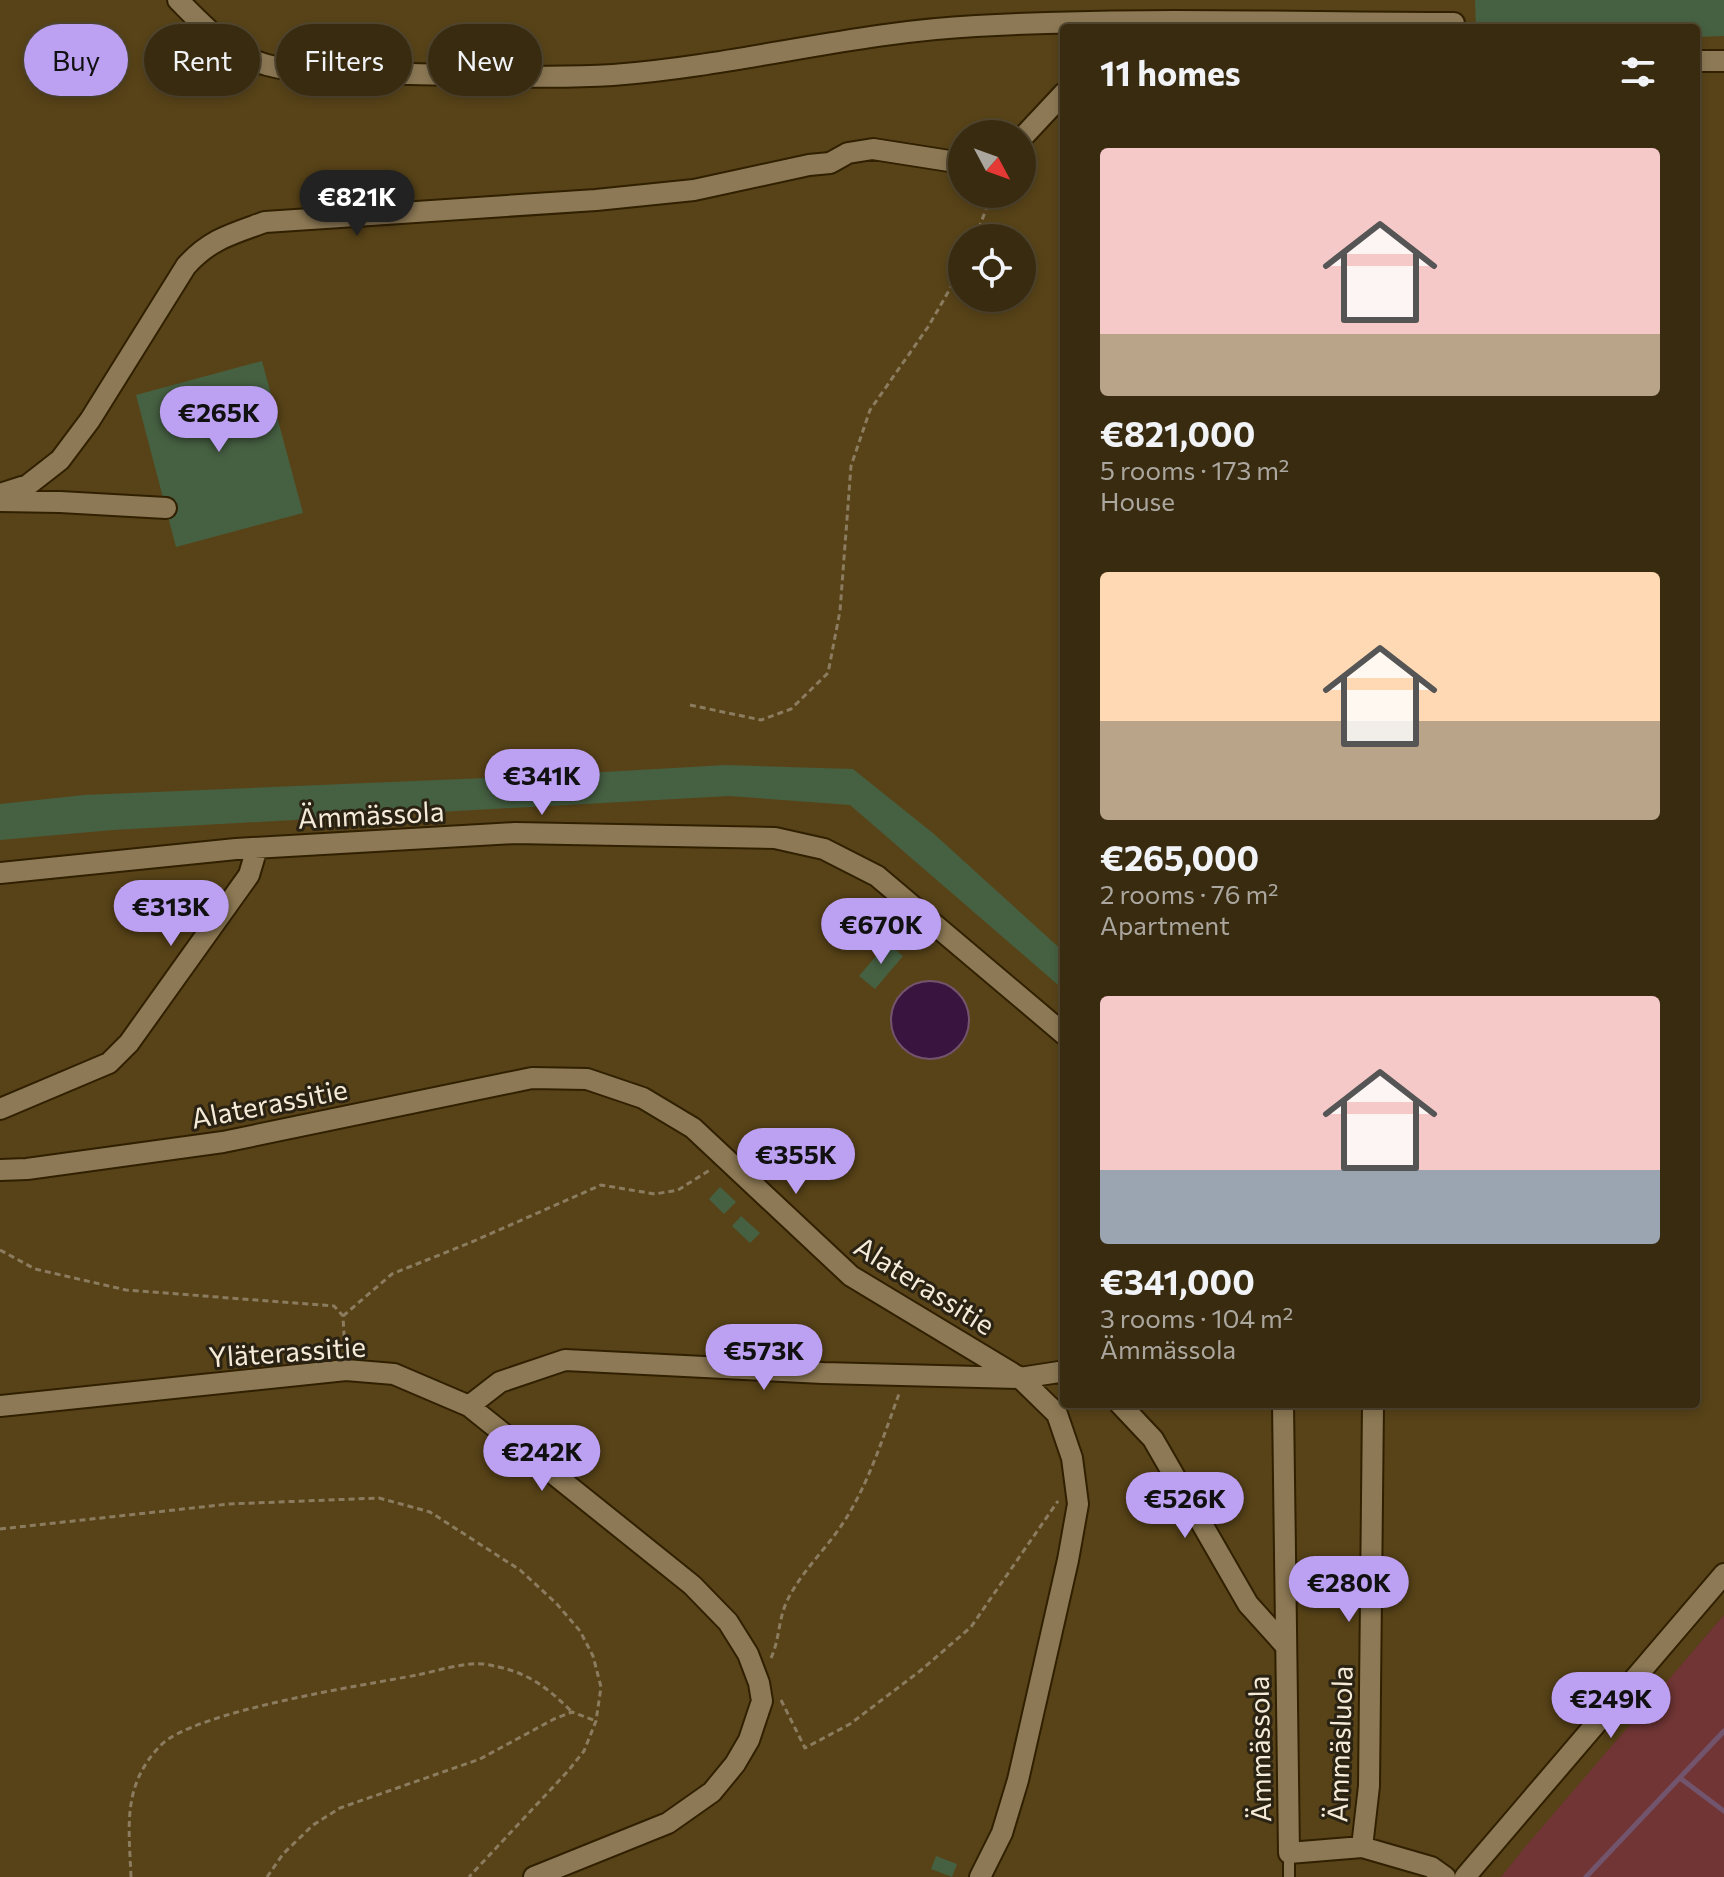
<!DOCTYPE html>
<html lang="en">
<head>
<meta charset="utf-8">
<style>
  body { margin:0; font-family:Commissioner,sans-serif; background:#3f3319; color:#f1f3f6; height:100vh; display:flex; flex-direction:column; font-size:30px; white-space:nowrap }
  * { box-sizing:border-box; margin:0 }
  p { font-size:26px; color:#aba79f }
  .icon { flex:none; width:44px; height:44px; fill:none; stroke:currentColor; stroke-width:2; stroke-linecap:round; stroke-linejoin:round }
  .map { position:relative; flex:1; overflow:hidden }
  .sheet { position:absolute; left:1060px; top:24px; width:640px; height:1384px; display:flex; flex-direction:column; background:#382b10; border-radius:8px; box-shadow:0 4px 12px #0003,0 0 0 2px #524730 }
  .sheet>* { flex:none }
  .guide { position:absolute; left:24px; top:24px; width:760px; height:72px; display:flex; gap:16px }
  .needle { width:52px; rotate:131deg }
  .controls { position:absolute; left:948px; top:120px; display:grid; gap:16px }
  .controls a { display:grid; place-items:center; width:88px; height:88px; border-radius:50%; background:#382b10; box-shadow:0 4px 12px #0003,0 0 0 2px #524730; font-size:40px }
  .price { position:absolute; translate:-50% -68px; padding:0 18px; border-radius:28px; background:#bca0f2; color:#111; font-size:26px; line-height:52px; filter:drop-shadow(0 2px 4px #0008) }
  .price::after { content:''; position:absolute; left:50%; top:48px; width:24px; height:18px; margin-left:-12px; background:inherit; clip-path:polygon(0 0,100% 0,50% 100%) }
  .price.active { background:#222; color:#fff }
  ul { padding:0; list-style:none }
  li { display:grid; align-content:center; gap:16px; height:424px; padding:0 40px }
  li span { display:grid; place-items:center; height:248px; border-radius:8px; color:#555 }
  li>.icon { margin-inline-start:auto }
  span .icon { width:144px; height:144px; fill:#fffc; stroke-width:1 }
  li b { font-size:34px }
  h2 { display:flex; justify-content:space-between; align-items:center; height:96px; padding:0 40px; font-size:34px }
  .tag { padding:0 28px; border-radius:36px; background:#382b10; box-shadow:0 4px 12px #0003,0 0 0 2px #524730; font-size:28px; line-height:72px }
  .tag.active { background:#bca0f2; color:#111 }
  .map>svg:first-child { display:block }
</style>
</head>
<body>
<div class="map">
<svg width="1724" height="1877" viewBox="0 0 1724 1877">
  <rect width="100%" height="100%" fill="#4b3916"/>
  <path fill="#584318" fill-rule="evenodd" d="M0,0h1724v1615l-223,262h-1501zM1064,28h632v1376h-632zM962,134h60v60h-60zM962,238h60v60h-60z"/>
  <path fill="#713535" d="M1724,1615v262h-223l25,-31z"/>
  <path fill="#39143f" stroke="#72546d" stroke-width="2" d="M891 1020a39 39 0 1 1 78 0a39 39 0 1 1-78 0Z"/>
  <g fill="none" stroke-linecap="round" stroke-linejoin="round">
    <path stroke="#72546d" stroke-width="5" d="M1680,1778l44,33
      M1586,1877l138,-146"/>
  </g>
  <path fill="#466042" d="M1475,0h249v36l-28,1v-9h-220z
    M262,361l41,152 -127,34 -40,-152z
    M726,765l127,4 81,65 130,118v38l-214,-185 -121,-9 -616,34 -113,10v-36l84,-9 450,-19z
    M887,943l16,13 -28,33 -16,-13z
    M720,1187l16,15 -12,12 -15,-15z
    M741,1216l19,17 -10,10 -18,-17z
    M936,1856l21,8 -5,13 -21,-8z"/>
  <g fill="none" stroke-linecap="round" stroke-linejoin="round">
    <g stroke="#302000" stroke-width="14">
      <path id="service" d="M1289,1853v24"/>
    </g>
    <g stroke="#302000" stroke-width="24">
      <path id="minor" d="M178,0c25,25 52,55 89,65 44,12 97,8 143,9 67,1 136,5 203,1 122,-9 241,-43 363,-49 159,-9 319,-3 478,-3
        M1696,61h28
        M1022,138l42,-45
        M0,494l28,-9 32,-25 30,-40 96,-154c24,-27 46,-32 79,-44l331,-22 98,-10 115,-25 21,-2 18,-10 25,-4 89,14
        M0,501l60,1 106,6
        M0,873l236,-24 279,-16 260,5 49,11 53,27 187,158
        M0,1109l109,-46 20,-20 120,-168 8,-27
        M0,1170l27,-1 196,-27 309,-64 55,1 56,19 50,30 158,148 169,102 37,36 15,44 6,46 -10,56 -50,220 -16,53 -22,44
        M1120,1404l33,35 95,165 36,40
        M1283,1404l6,449 73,-6 69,20 14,10
        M0,1406l346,-36 48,4 75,32 223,179 36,37 20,32 11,29 3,18 -13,39 -14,24 -23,28 -44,31 -134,54
        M469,1406l31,-24 65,-22 258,13 197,5 39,-6 5,2
        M1362,1847l7,-61 4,-382
        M1465,1877l259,-303"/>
    </g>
    <path stroke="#8b7c5f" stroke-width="3" stroke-dasharray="6 4" stroke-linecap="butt" d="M975,238l17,-44
      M690,705l71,15 30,-11 37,-36 12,-62 11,-145 19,-56 58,-83 34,-59
      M0,1250l35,19 91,21 208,16 9,10 2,37
      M343,1316l49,-42 82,-33 127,-56 54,9 23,-4 32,-20
      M0,1529l229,-25 150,-6 51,14 90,58 36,33 24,28 13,25 8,31 -5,34 -12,30 -16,20 -99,106
      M771,1658c9,-19 7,-40 17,-59 13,-26 34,-46 51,-70 28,-40 43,-89 60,-135
      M781,1700l24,48 45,-24 70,-53 51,-44 87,-126
      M131,1877c-2,-51 -9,-91 29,-131 33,-35 205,-61 257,-71 20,-4 47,-13 66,-11 41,6 61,20 89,48
      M267,1877l16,-23 30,-29 27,-17 140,-49 74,-40 18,-7 24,9"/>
    <use href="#service" stroke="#8d7955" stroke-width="10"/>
    <use href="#minor" stroke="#8d7955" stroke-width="20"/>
  </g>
  <g text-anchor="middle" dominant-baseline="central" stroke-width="6" stroke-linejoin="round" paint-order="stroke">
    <g font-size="28" fill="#f6ebd8" stroke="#2a2213">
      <text transform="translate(371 814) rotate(-3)">Ämmässola</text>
      <text transform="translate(269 1103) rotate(-11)">Alaterassitie</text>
      <text transform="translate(925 1285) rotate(32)">Alaterassitie</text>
      <text transform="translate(287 1351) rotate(-4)">Yläterassitie</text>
      <text transform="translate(1339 1744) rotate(-88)">Ämmäsluola</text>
      <text transform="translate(1259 1749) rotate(-91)">Ämmässola</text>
    </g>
  </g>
</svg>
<div class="controls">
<a><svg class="needle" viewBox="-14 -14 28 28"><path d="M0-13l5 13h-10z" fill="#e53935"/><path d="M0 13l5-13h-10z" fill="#aba79f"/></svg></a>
<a><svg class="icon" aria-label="locate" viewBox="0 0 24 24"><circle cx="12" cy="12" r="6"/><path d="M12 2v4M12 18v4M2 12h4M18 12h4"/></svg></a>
</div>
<b class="price active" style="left:357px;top:238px">€821K</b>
<b class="price" style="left:219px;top:454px">€265K</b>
<b class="price" style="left:542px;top:817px">€341K</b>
<b class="price" style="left:171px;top:948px">€313K</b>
<b class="price" style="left:881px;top:966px">€670K</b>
<b class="price" style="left:796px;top:1196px">€355K</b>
<b class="price" style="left:764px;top:1392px">€573K</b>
<b class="price" style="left:542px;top:1493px">€242K</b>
<b class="price" style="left:1185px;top:1540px">€526K</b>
<b class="price" style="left:1349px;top:1624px">€280K</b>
<b class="price" style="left:1611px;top:1740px">€249K</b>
<div class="guide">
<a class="tag active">Buy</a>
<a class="tag">Rent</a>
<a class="tag">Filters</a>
<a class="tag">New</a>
</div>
<section class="sheet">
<h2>11 homes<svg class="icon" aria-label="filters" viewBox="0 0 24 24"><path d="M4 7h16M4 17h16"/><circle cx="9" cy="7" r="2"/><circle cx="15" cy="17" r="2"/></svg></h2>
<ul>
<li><span style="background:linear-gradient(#f6c9c9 75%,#b9a48a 0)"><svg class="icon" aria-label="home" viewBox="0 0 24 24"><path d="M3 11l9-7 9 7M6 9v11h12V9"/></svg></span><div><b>€821,000</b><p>5 rooms · 173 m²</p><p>House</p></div></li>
<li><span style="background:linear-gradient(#ffd9b3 60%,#b9a48a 0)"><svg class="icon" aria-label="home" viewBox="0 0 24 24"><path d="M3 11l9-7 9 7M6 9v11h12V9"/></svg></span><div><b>€265,000</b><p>2 rooms · 76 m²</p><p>Apartment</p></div></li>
<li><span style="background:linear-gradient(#f6c9c9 70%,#9aa5b1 0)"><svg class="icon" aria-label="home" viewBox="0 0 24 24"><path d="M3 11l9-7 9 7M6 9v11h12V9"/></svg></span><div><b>€341,000</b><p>3 rooms · 104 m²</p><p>Ämmässola</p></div></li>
</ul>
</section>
</div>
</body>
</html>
